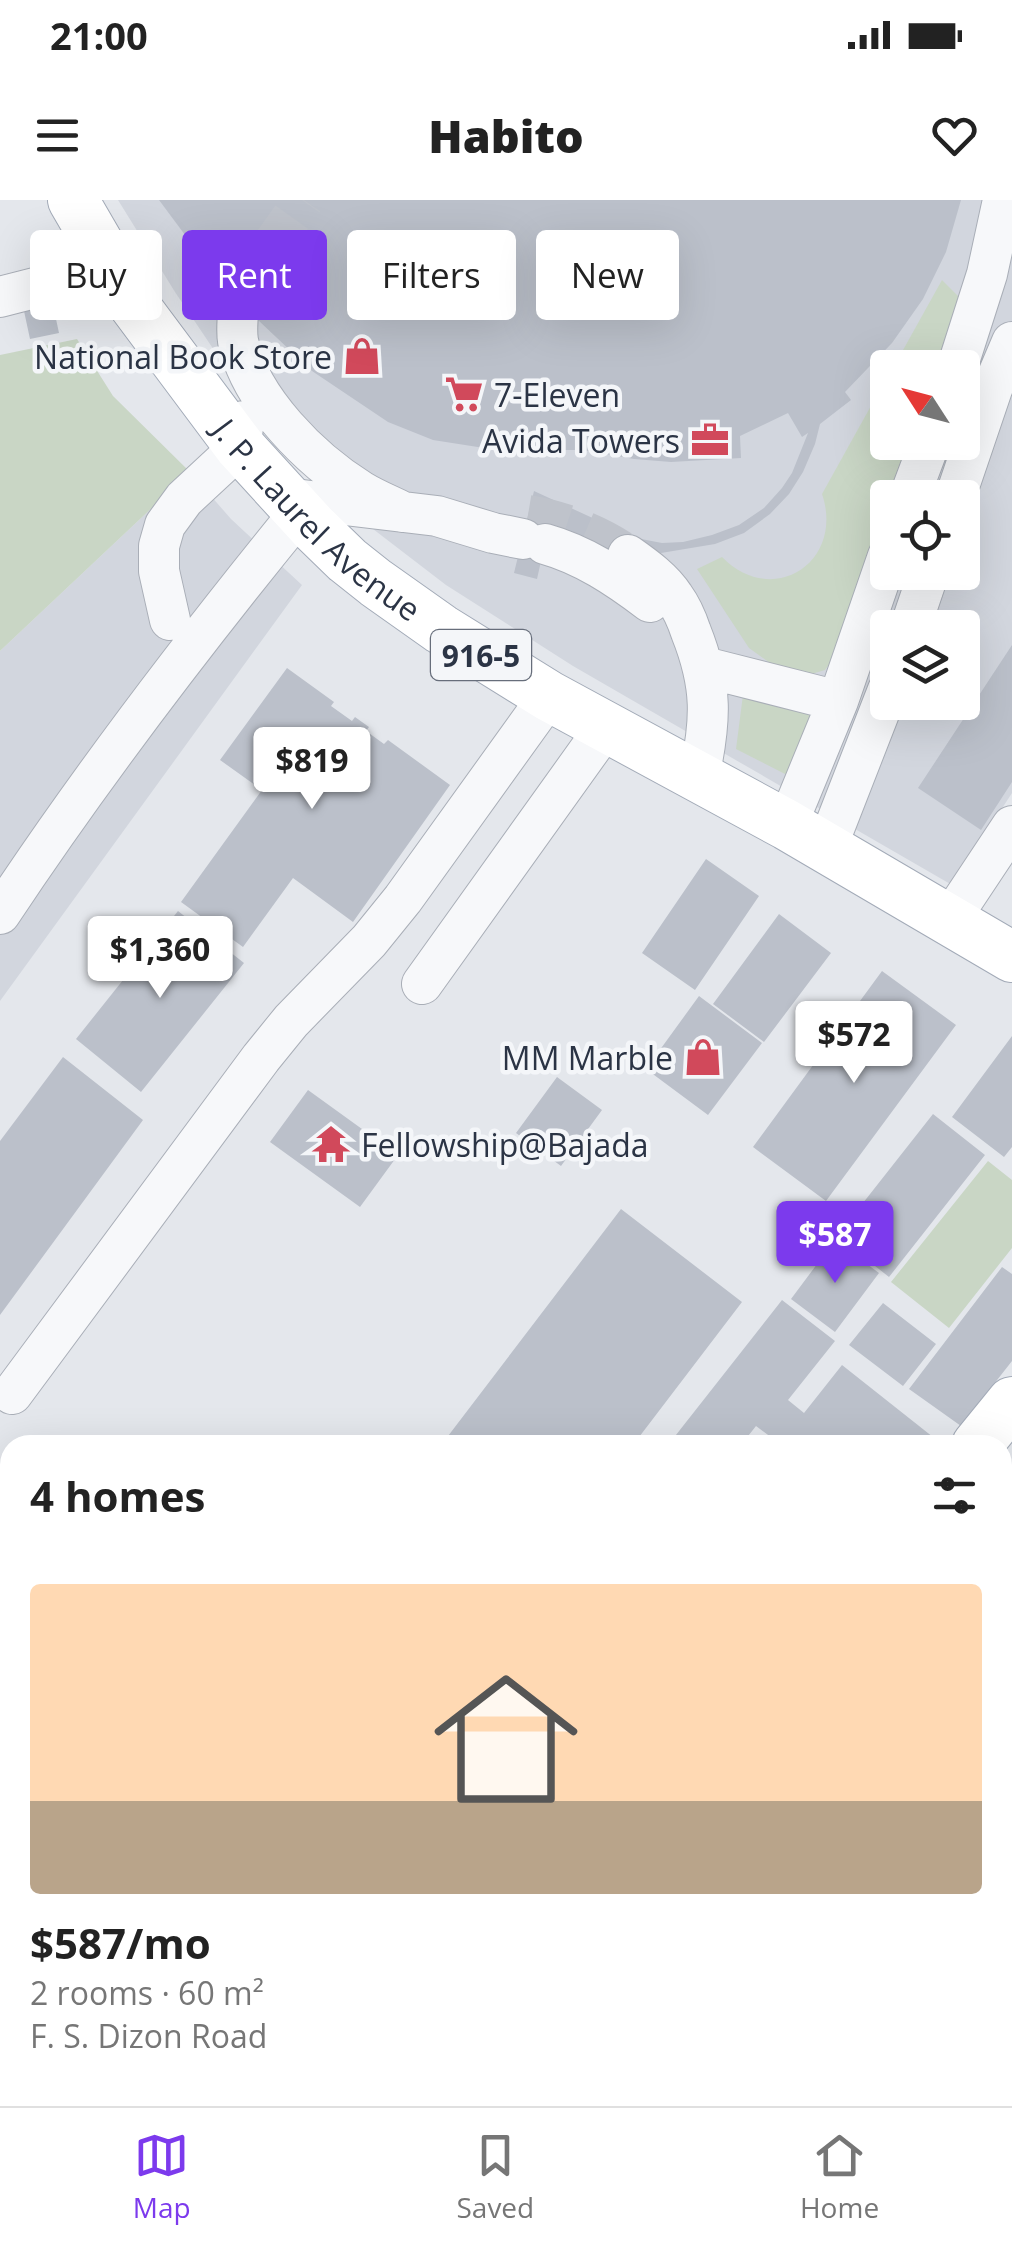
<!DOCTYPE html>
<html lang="en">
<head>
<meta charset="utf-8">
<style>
  body { margin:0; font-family:"Open Sans",sans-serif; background:#f6f6f6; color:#222; height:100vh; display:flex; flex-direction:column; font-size:38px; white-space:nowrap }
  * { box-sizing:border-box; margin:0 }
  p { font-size:32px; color:#767676 }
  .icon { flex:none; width:55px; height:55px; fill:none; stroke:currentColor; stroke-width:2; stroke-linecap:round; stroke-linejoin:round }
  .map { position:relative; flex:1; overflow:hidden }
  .drawer { position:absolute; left:0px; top:1235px; width:1012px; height:672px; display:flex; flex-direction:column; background:#fff; border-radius:30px 30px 0 0; box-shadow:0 10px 40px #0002 }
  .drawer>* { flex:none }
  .hud { position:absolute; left:30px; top:30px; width:952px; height:90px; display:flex; gap:20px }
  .needle { width:65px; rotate:306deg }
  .fabs { position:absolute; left:870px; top:150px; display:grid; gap:20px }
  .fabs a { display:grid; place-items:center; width:110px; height:110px; border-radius:10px; background:#fff; box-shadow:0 10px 40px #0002; font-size:50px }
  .price { position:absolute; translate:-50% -85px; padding:0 22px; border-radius:10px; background:#fff; color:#222; font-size:32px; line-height:65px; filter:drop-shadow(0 2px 5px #0008) }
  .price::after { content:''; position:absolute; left:50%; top:60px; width:30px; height:22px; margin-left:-15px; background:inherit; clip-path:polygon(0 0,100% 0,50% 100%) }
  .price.current { background:#7c3aed; color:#fff }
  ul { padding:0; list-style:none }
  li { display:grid; align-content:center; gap:20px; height:530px; padding:0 30px }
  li+li { border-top:2px solid #e0e0e0 }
  li span { display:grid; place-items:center; height:310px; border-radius:10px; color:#555 }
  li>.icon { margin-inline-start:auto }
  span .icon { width:180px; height:180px; fill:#fffc; stroke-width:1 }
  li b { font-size:42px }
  h2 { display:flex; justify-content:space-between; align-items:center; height:120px; padding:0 30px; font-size:42px }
  .tag { padding:0 35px; border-radius:10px; background:#fff; box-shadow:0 10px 40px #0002; font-size:35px; line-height:90px }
  .tag.current { background:#7c3aed; color:#fff }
  .status { display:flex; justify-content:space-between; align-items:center; height:70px; padding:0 50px; background:#fff; direction:ltr }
  .status svg { height:28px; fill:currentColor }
  header { display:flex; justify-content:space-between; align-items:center; height:130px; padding:0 30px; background:#fff; font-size:45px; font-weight:800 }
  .menu { display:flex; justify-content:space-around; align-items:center; height:140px; border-top:2px solid #e0e0e0; background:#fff; font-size:28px; color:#767676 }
  .menu a { display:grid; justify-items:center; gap:5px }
  .menu .current { color:#7c3aed }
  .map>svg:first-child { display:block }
</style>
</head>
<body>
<div class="status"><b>21:00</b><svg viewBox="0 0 49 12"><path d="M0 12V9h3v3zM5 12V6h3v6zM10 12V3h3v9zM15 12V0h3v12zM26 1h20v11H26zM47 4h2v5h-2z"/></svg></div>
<header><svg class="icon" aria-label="menu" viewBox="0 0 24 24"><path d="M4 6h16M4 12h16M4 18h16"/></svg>Habito<svg class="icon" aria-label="heart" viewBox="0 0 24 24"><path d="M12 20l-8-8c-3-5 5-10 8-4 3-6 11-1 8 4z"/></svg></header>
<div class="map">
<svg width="1012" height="1906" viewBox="0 0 1012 1906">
  <rect width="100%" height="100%" fill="#e4e7ec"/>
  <path fill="#d2d6de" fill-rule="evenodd" d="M118,0h894v593l-60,92 -379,-219 -127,-81 -73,-56 -30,-30 -69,-75 -56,-68 -43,-64zM888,168h74v74h-74zM888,298h74v74h-74zM888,428h74v74h-74z
    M190,272l41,47 71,66 -302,416v-350z"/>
  <path fill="#c9d6c5" d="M942,80l21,21 -24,66 -46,1z
    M77,139l36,57 77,76 -190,179v-296z
    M887,177l1,65 24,1 -20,54 -4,1 -1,13 -50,143 -12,16 -17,5 -38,-12 -21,-15 -52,-79 25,-12c51,52 123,5 100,-63z
    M744,487l70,17 -14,54 -13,17 -51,-26z
    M988,961l24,19v68l-63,80 -58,-46z"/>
  <path fill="#bbc0ca" d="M159,0h802l-15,52 -23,47 -31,44 -47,49 6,8 -31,24 -5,20 -12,28 -14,22 -19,20 -26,19 -29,11 -54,9 -29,-6 -6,14 -77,-36 -12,54 -23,-6 20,-82 102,47 26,5 21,-1 29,-7 27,-10 25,-17 18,-20 10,-15 16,-40 -6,4 -14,-24 -48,23 1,22 -70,4 -37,-3 -51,-9h-86l-64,-10 -45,-18 -76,-51 -73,-69 -19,-20z
    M50,91l9,42 -29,6 -9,-42z
    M1012,445v137l-31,48 -63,-42z
    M287,468l47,34 -3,4 21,15 3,-4 14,10 -3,4 18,13 4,-4 62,45 -97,137 -60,-44 -50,69 -62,-45 81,-112 -42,-30z
    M706,659l53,37 -64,94 -53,-37z
    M178,711l66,52 -103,129 -65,-53z
    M779,714l52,39 -67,89 -51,-38z
    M882,771l74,54 -130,176 -73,-54z
    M699,796l63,47 -54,72 -62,-46z
    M1012,836v111l-8,10 -52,-40z
    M63,857l80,63 -143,195v-174z
    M557,877l45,33 -41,56 -45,-33z
    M308,890l90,65 -38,52 -90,-65z
    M933,914l52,41 -96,122 -52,-41z
    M621,1009l121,93 -109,143h-182l-6,-5z
    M835,1040l44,33 -44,59 -44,-33z
    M1002,1067l10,7v87l-51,65 -52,-37z
    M782,1100l53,41 -47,59 16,13 38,-48 96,76 -3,4h-157l1,-2 -23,-17 -15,19h-63l-6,-5z
    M883,1103l53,41 -33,42 -54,-41z
    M5,1885l4,17 18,-4h24l2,8h-53v-20z
    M63,1898h60l2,6 -60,2z
    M148,1898h72l3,8h-71z
    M301,1898h46l2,8h-45z
    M433,1898h76l2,8h-76z"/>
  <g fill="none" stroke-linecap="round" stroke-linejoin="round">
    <path stroke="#bfc3cb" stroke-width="40" stroke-dasharray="40 20" stroke-linecap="butt" d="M239,102l25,-46 40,-56
      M528,315c36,6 70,19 100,40"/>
    <g stroke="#a9aeb7" stroke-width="42">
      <path id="minor" d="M0,97l62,-16 44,-23
        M239,102c-1,13 -3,27 -1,39 12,59 73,119 123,150 13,8 28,14 42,21
        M957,168l30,-94 16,-74
        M286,298l151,18 56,17 30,6
        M909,298l21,-56
        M955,298l37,-109 20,-47
        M545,344c39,11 72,33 105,58
        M628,355c17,12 35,25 46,42 8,11 13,23 17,35 22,55 20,89 8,145
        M170,420l-11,-49v-25l6,-21 19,-26 56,-52 4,-26
        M910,428l19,-56
        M704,467l134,34
        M787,625l51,-124 50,-145
        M826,649l62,-159
        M0,714c92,-139 194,-272 300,-402
        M949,721l63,-95
        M422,784l184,-257
        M12,1194l249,-336 30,-37 78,-80 34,-42 146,-203
        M1002,1539l10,7
        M1002,1841l10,-15
        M294,1898l2,8
        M527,1898l1,8
        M960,1906l6,-8"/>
    </g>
    <g stroke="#a3abb8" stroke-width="52">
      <g id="major">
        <path id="s1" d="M73,0l61,105 106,142 73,80 34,33 29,23 65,46 108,67 238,129 225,132"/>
        <path d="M977,1245l35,-43"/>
        <path d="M0,1796l10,-1"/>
      </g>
    </g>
    <use href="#minor" stroke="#f7f8fa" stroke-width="40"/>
    <use href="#major" stroke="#fff" stroke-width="50"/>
  </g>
  <defs>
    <g id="shop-bare" transform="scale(3)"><path d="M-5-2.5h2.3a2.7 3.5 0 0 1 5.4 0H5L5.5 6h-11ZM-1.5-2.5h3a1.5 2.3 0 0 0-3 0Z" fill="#d1495b" stroke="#f4f6f9" stroke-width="2.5" paint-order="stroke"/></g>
    <g id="supermarket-bare" transform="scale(3)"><path d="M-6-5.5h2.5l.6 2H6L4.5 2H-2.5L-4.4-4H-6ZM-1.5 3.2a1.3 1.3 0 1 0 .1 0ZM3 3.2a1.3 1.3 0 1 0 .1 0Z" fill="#d1495b" stroke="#f4f6f9" stroke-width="2.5" paint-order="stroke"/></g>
    <g id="office-bare" transform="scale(3)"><path d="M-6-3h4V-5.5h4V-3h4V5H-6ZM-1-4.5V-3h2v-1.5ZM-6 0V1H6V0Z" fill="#d1495b" stroke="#f4f6f9" stroke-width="2.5" paint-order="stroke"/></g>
    <g id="temple-bare" transform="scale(3)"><path d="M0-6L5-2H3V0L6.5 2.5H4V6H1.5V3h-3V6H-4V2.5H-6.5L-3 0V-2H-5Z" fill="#d1495b" stroke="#f4f6f9" stroke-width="2.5" paint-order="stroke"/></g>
  </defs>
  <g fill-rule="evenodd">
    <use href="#shop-bare" x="362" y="156"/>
    <use href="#supermarket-bare" x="464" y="194"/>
    <use href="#office-bare" x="710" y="240"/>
    <use href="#shop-bare" x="703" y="857"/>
    <use href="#temple-bare" x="331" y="944"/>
  </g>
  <g text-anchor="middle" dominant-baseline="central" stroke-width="9" stroke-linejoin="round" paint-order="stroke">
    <rect fill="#f4f6f9" stroke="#676e7b" stroke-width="2.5" x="431" y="430" width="100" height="50" rx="8"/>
    <g font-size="30" font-weight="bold" fill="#2b3445">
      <text x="481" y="455">916-5</text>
    </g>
    <g font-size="32" fill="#2b3445" stroke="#f4f6f9" text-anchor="end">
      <text x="332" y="156">National Book Store</text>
      <text x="494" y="194" text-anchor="start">7-Eleven</text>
      <text x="680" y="240">Avida Towers</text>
      <text x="673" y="857">MM Marble</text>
      <text x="361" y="944" text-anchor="start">Fellowship@Bajada</text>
    </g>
    <g font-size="32" fill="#2b3445" stroke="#f4f6f9">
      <text stroke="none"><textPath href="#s1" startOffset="405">J. P. Laurel Avenue</textPath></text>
    </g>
  </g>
</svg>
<div class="fabs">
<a><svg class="needle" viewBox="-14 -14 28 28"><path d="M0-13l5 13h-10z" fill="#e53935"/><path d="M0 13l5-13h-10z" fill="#767676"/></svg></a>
<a><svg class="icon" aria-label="locate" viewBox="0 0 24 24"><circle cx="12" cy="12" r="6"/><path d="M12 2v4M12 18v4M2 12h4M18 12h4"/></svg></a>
<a><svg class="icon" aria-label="layers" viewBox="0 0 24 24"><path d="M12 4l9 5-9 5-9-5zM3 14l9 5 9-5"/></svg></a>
</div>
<b class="price" style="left:312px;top:612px">$819</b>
<b class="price" style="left:160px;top:801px">$1,360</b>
<b class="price" style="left:854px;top:886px">$572</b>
<b class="price current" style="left:835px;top:1086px">$587</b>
<div class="hud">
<a class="tag">Buy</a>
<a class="tag current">Rent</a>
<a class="tag">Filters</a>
<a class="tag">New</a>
</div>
<section class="drawer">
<h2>4 homes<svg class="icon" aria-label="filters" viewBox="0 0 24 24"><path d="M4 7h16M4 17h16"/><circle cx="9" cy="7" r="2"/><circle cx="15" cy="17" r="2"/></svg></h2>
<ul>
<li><span style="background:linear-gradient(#ffd9b3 70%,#b9a48a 0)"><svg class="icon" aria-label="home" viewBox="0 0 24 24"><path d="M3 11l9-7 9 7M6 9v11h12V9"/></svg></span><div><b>$587/mo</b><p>2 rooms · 60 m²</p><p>F. S. Dizon Road</p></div></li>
</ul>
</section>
</div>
<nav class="menu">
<a class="current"><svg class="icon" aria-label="map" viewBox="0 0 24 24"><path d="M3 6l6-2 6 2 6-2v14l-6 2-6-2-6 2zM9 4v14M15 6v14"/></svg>Map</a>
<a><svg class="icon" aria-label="saved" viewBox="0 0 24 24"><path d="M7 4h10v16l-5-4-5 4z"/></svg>Saved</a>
<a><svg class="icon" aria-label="home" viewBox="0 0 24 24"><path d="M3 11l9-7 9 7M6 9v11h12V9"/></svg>Home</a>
</nav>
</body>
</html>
